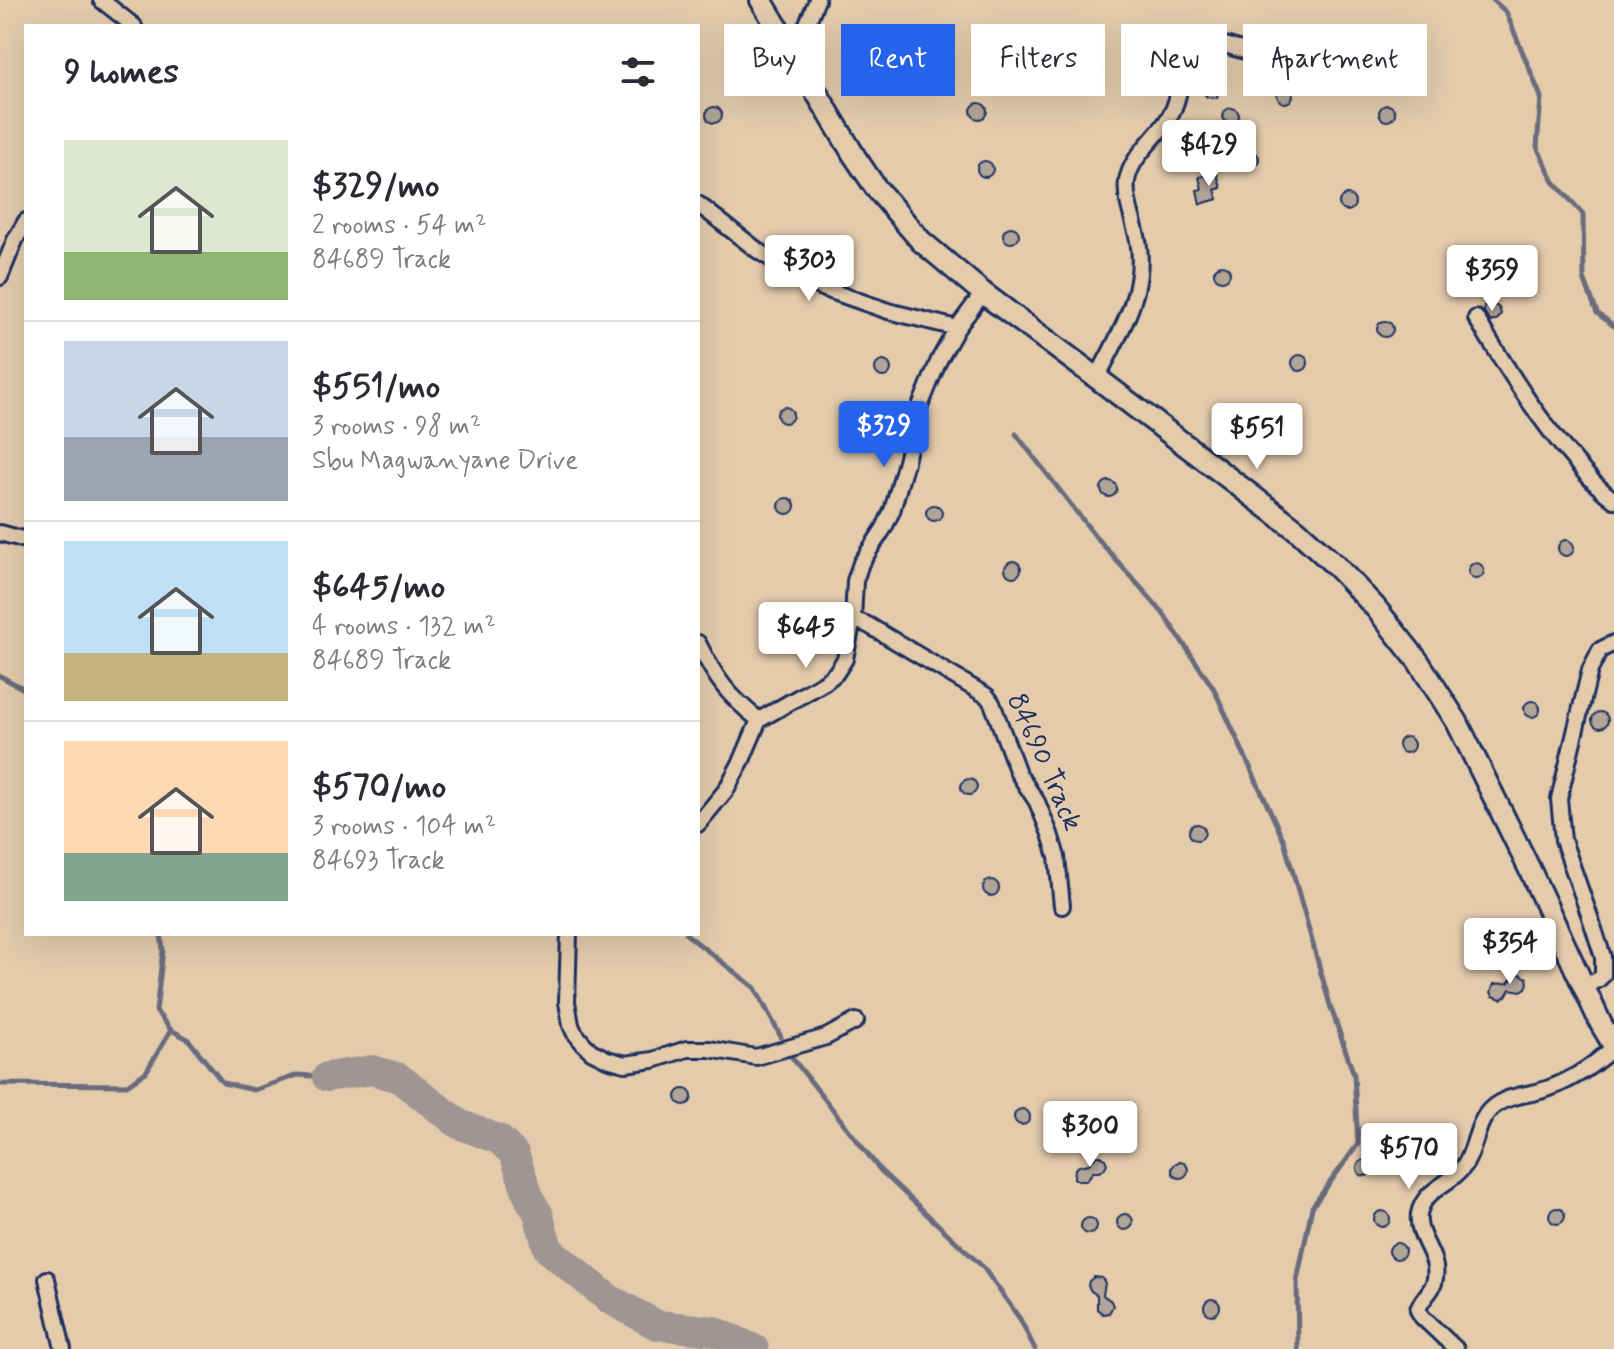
<!DOCTYPE html>
<html lang="en">
<head>
<meta charset="utf-8">
<style>
  body { margin:0; font-family:Mynerve,sans-serif; background:#f2f2f3; color:#2b2b33; height:100vh; display:flex; flex-direction:column; font-size:30px; white-space:nowrap }
  * { box-sizing:border-box; margin:0 }
  p { font-size:26px; color:#7c7c81 }
  .icon { flex:none; width:44px; height:44px; fill:none; stroke:currentColor; stroke-width:2; stroke-linecap:round; stroke-linejoin:round }
  .map { position:relative; flex:1; overflow:hidden }
  .side { position:absolute; left:24px; top:24px; width:676px; height:912px; display:flex; flex-direction:column; background:#fff; border-radius:0px; box-shadow:0 8px 32px #0002 }
  .side>* { flex:none }
  .top-card { position:absolute; left:724px; top:24px; width:760px; height:72px; display:flex; gap:16px }
  .price { position:absolute; translate:-50% -68px; padding:0 18px; border-radius:8px; background:#fff; color:#222; font-size:26px; line-height:52px; filter:drop-shadow(0 2px 4px #0008) }
  .price::after { content:''; position:absolute; left:50%; top:48px; width:24px; height:18px; margin-left:-12px; background:inherit; clip-path:polygon(0 0,100% 0,50% 100%) }
  .price.current { background:#2563eb; color:#fff }
  ul { padding:0; list-style:none }
  li { display:flex; align-items:center; gap:24px; height:200px; padding:0 40px }
  li+li { border-top:2px solid #e1e1e2 }
  li span { display:grid; place-items:center; flex:none; width:224px; height:160px; border-radius:0px; color:#555 }
  li>.icon { margin-inline-start:auto }
  span .icon { width:96px; height:96px; fill:#fffc; stroke-width:1 }
  li b { font-size:34px }
  h2 { display:flex; justify-content:space-between; align-items:center; height:96px; padding:0 40px; font-size:34px }
  .pill { padding:0 28px; border-radius:0px; background:#fff; box-shadow:0 8px 32px #0002; font-size:28px; line-height:72px }
  .pill.current { background:#2563eb; color:#fff }
  .map>svg:first-child { display:block }
</style>
</head>
<body>
<div class="map">
<svg width="1614" height="1349" viewBox="0 0 1614 1349">
  <rect width="100%" height="100%" fill="#e3cbac"/>
  <filter id="ink" filterUnits="userSpaceOnUse"><feTurbulence type="fractalNoise" baseFrequency=".0125" numOctaves="2"/><feDisplacementMap in="SourceGraphic" scale="16" xChannelSelector="R" yChannelSelector="G"/><feConvolveMatrix kernelMatrix="1 2 1 2 8 2 1 2 1" color-interpolation-filters="sRGB"/></filter>
  <g filter="url(#ink)">
    <g fill="none" stroke-linecap="round" stroke-linejoin="round">
      <path stroke="#6a6c7d" stroke-width="5" d="M1493,0l13,12 35,85 -4,50 17,35 29,32 1,65 13,34 17,13
        M1016,434l80,103 67,76 51,76 70,152 46,164 24,70 4,69 -46,63 -15,74 1,68
        M0,676l26,14
        M161,934l2,16 -7,61 15,19 17,9 35,44 31,7 44,-15 29,2
        M686,934l69,54 26,49
        M790,1055l91,116 102,96 37,52 15,30
        M0,1084l127,1 19,-13 25,-42"/>
      <path stroke="#9f9592" stroke-width="30" d="M327,1077l45,-7 27,8 60,46 41,16 14,14 16,46 8,13 10,36 61,50 48,26 57,6 40,18"/>
    </g>
    <path fill="#b1a498" stroke="#1b2f5e" stroke-width="2" d="M866 76a8 8 0 1 1 16 0a8 8 0 1 1-16 0Z
      M1322 77a8 8 0 1 1 16 0a8 8 0 1 1-16 0Z
      M1211,81l5,2 3,4 -2,11 -10,-1 -5,-6 2,-6z
      M1277 95a8 8 0 1 1 16 0a8 8 0 1 1-16 0Z
      M971 111a8 8 0 1 1 16 0a8 8 0 1 1-16 0Z
      M1379 113a8 8 0 1 1 16 0a8 8 0 1 1-16 0Z
      M706 115a8 8 0 1 1 16 0a8 8 0 1 1-16 0Z
      M1223 116a8 8 0 1 1 16 0a8 8 0 1 1-16 0Z
      M1243 159a8 8 0 1 1 16 0a8 8 0 1 1-16 0Z
      M977 169a8 8 0 1 1 16 0a8 8 0 1 1-16 0Z
      M1217,173l4,15 -6,2 3,9 -18,5 -3,-14 5,-1 -3,-12z
      M1339 203a8 8 0 1 1 16 0a8 8 0 1 1-16 0Z
      M1003 235a8 8 0 1 1 16 0a8 8 0 1 1-16 0Z
      M1214 273a8 8 0 1 1 16 0a8 8 0 1 1-16 0Z
      M1459 288a8 8 0 1 1 16 0a8 8 0 1 1-16 0Z
      M1495,305l4,3 2,6 -3,5 -7,3 -7,-10v-6z
      M1377 329a8 8 0 1 1 16 0a8 8 0 1 1-16 0Z
      M1292 363a8 8 0 1 1 16 0a8 8 0 1 1-16 0Z
      M875 369a8 8 0 1 1 16 0a8 8 0 1 1-16 0Z
      M777 415a8 8 0 1 1 16 0a8 8 0 1 1-16 0Z
      M1101 489a8 8 0 1 1 16 0a8 8 0 1 1-16 0Z
      M779 506a8 8 0 1 1 16 0a8 8 0 1 1-16 0Z
      M926 513a8 8 0 1 1 16 0a8 8 0 1 1-16 0Z
      M1558 548a8 8 0 1 1 16 0a8 8 0 1 1-16 0Z
      M1005 569a8 8 0 1 1 16 0a8 8 0 1 1-16 0Z
      M1468 571a8 8 0 1 1 16 0a8 8 0 1 1-16 0Z
      M1524 709a8 8 0 1 1 16 0a8 8 0 1 1-16 0Z
      M1592 720a8 8 0 1 1 16 0a8 8 0 1 1-16 0Z
      M1398 745a8 8 0 1 1 16 0a8 8 0 1 1-16 0Z
      M961 787a8 8 0 1 1 16 0a8 8 0 1 1-16 0Z
      M1189 832a8 8 0 1 1 16 0a8 8 0 1 1-16 0Z
      M983 888a8 8 0 1 1 16 0a8 8 0 1 1-16 0Z
      M1520,974l7,4 1,5 -2,5 -5,3 -11,-2 -4,7 -5,3 -8,-3 -2,-4 3,-8 14,-1 6,-7z
      M676 1097a8 8 0 1 1 16 0a8 8 0 1 1-16 0Z
      M1014 1117a8 8 0 1 1 16 0a8 8 0 1 1-16 0Z
      M1096,1156h5l4,3 2,5 -3,5 -4,3h-7l-7,9h-8l-4,-3 1,-9 4,-3 10,-2z
      M1357 1168a8 8 0 1 1 16 0a8 8 0 1 1-16 0Z
      M1172 1170a8 8 0 1 1 16 0a8 8 0 1 1-16 0Z
      M1549 1216a8 8 0 1 1 16 0a8 8 0 1 1-16 0Z
      M1374 1219a8 8 0 1 1 16 0a8 8 0 1 1-16 0Z
      M1117 1222a8 8 0 1 1 16 0a8 8 0 1 1-16 0Z
      M1081 1226a8 8 0 1 1 16 0a8 8 0 1 1-16 0Z
      M1389 1251a8 8 0 1 1 16 0a8 8 0 1 1-16 0Z
      M1094,1277l8,1 3,5 -2,12 8,6 2,5 -4,7 -6,1 -6,-5v-14l-6,-4 -3,-5 1,-5z
      M1204 1307a8 8 0 1 1 16 0a8 8 0 1 1-16 0Z"/>
    <g fill="none" stroke-linecap="round" stroke-linejoin="round">
      <g stroke="#1b2f5e" stroke-width="20">
        <path id="minor" d="M101,0l33,26
          M794,55l23,-55
          M698,204l59,46 35,22 30,16 66,23 69,17
          M0,277l15,-37 11,-19
          M1476,318c31,50 60,99 99,143 12,15 24,28 39,39
          M1097,378c21,-42 48,-83 42,-131 -2,-20 -15,-46 -12,-66 5,-30 38,-47 48,-76 5,-13 10,-48 17,-58 3,-4 5,-5 10,-6 12,-1 34,8 47,11 16,2 32,6 48,7 17,1 33,0 49,0
          M0,533l26,7
          M853,619l15,6 119,71 5,7 26,70 19,29 13,32 7,23 5,49
          M698,643c18,36 29,52 61,77
          M698,824l28,-34 16,-30 17,-40 66,-38 11,-9 9,-14 8,-40 2,-38 6,-18 23,-35 8,-17 14,-49 10,-46 23,-56 18,-32 26,-35
          M569,934l-2,68 4,23 3,7 9,11 8,8 16,8 18,5 28,-4 34,-11h22l47,8 70,-20 30,-16
          M1583,985l15,-5 5,-5v-18l-12,-37 -28,-80 -4,-41 31,-129 10,-20 14,-7
          M47,1279l16,70
          M1456,1349l-34,-32 -4,-7c3,-12 16,-19 17,-32 4,-24 -19,-40 -16,-64 5,-26 32,-29 45,-48 14,-20 11,-50 35,-63 13,-8 28,-8 41,-12 29,-8 52,-24 74,-44"/>
      </g>
      <g stroke="#1b2f5e" stroke-width="26">
        <path id="secondary" d="M761,0l94,157 21,31 45,53 62,52 114,85 200,152 38,35 40,42 43,54 39,61 72,146 72,156 13,22"/>
      </g>
      <use href="#minor" stroke="#e3cbac" stroke-width="14"/>
      <use href="#secondary" stroke="#e3cbac" stroke-width="20"/>
    </g>
  </g>
  <g text-anchor="middle" dominant-baseline="central" stroke-width="7" stroke-linejoin="round" paint-order="stroke">
    <g font-size="28" fill="#1b2f5e" stroke="#e3cbac">
      <text transform="translate(1044 762) rotate(66)">84690 Track</text>
    </g>
  </g>
</svg>
<b class="price" style="left:1209px;top:188px">$429</b>
<b class="price" style="left:809px;top:303px">$303</b>
<b class="price" style="left:1492px;top:313px">$359</b>
<b class="price current" style="left:884px;top:469px">$329</b>
<b class="price" style="left:1257px;top:471px">$551</b>
<b class="price" style="left:806px;top:670px">$645</b>
<b class="price" style="left:1510px;top:986px">$354</b>
<b class="price" style="left:1090px;top:1169px">$300</b>
<b class="price" style="left:1409px;top:1191px">$570</b>
<div class="top-card">
<a class="pill">Buy</a>
<a class="pill current">Rent</a>
<a class="pill">Filters</a>
<a class="pill">New</a>
<a class="pill">Apartment</a>
</div>
<section class="side">
<h2>9 homes<svg class="icon" aria-label="filters" viewBox="0 0 24 24"><path d="M4 7h16M4 17h16"/><circle cx="9" cy="7" r="2"/><circle cx="15" cy="17" r="2"/></svg></h2>
<ul>
<li><span style="background:linear-gradient(#dfe7d0 70%,#8fb573 0)"><svg class="icon" aria-label="home" viewBox="0 0 24 24"><path d="M3 11l9-7 9 7M6 9v11h12V9"/></svg></span><div><b>$329/mo</b><p>2 rooms · 54 m²</p><p>84689 Track</p></div></li>
<li><span style="background:linear-gradient(#c9d6e8 60%,#9aa5b1 0)"><svg class="icon" aria-label="home" viewBox="0 0 24 24"><path d="M3 11l9-7 9 7M6 9v11h12V9"/></svg></span><div><b>$551/mo</b><p>3 rooms · 98 m²</p><p>Sbu Magwanyane Drive</p></div></li>
<li><span style="background:linear-gradient(#bfe0f5 70%,#c2b280 0)"><svg class="icon" aria-label="home" viewBox="0 0 24 24"><path d="M3 11l9-7 9 7M6 9v11h12V9"/></svg></span><div><b>$645/mo</b><p>4 rooms · 132 m²</p><p>84689 Track</p></div></li>
<li><span style="background:linear-gradient(#ffd9b3 70%,#7fa58c 0)"><svg class="icon" aria-label="home" viewBox="0 0 24 24"><path d="M3 11l9-7 9 7M6 9v11h12V9"/></svg></span><div><b>$570/mo</b><p>3 rooms · 104 m²</p><p>84693 Track</p></div></li>
</ul>
</section>
</div>
</body>
</html>
